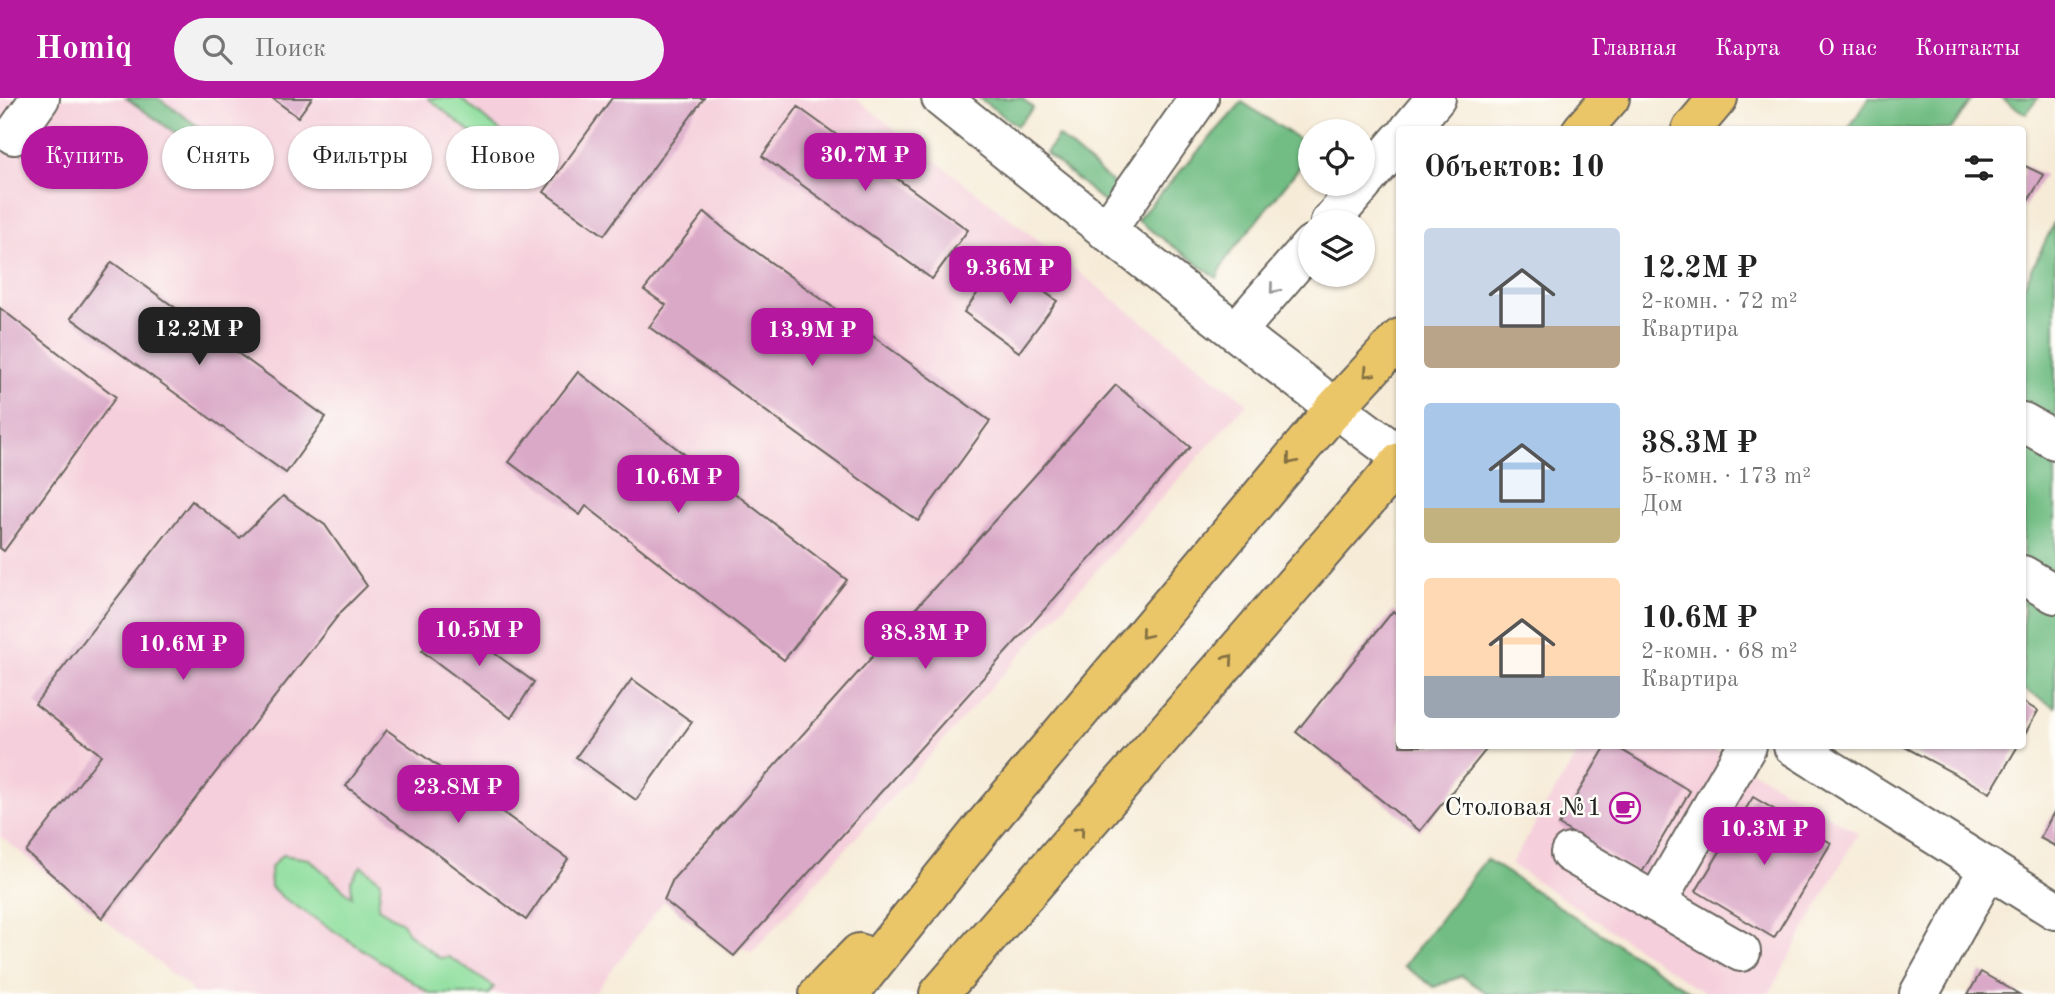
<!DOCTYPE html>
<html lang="ru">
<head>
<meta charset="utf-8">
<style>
  body { margin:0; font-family:"Old Standard TT",serif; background:#f2f2f2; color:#222; height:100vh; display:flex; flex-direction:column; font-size:26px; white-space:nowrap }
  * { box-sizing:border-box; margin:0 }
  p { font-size:23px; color:#767676 }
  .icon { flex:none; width:38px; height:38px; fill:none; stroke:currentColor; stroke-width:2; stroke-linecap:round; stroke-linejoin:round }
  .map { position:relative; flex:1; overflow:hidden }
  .sheet { position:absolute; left:1396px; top:28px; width:630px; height:623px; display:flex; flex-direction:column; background:#fff; border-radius:7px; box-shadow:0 2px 5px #0004 }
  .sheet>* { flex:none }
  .top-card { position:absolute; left:21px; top:28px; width:665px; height:63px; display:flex; gap:14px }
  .buttons { position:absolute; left:1298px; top:21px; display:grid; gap:14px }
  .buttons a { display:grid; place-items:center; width:77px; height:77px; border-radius:50%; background:#fff; box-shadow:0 2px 5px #0004; font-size:35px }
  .price { position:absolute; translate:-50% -60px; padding:0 16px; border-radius:14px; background:#b5179e; color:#fff; font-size:23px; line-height:46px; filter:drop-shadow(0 2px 4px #0008) }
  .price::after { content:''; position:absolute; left:50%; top:42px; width:21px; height:16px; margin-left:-10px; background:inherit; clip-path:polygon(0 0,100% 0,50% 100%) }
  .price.current { background:#222; color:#fff }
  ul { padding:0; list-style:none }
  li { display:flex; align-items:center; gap:21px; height:175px; padding:0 28px }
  li span { display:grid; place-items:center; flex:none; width:196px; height:140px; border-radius:7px; color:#555 }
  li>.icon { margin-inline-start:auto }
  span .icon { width:84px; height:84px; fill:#fffc; stroke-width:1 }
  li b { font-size:30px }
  h2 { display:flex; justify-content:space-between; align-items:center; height:84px; padding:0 28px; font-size:30px }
  .chip { padding:0 24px; border-radius:32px; background:#fff; box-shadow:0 2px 5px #0004; font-size:24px; line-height:63px }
  .chip.current { background:#b5179e; color:#fff }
  header { display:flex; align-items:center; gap:42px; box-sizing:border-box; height:98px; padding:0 35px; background:#b5179e; color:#fff }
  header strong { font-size:33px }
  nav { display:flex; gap:38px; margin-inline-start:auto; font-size:24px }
  .search { width:490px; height:63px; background:#f2f2f2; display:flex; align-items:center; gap:18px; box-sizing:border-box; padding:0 24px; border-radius:38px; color:#767676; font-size:26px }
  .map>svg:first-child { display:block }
</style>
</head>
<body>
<header>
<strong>Homiq</strong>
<div class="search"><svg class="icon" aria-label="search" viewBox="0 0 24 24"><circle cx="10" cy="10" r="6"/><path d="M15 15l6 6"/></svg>Поиск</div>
<nav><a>Главная</a><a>Карта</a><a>О нас</a><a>Контакты</a></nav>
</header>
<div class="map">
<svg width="2055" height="896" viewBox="0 0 2055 896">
  <rect width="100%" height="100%" fill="#fdfcf7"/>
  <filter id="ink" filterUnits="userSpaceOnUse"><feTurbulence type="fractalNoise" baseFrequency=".0143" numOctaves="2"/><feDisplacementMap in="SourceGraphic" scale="14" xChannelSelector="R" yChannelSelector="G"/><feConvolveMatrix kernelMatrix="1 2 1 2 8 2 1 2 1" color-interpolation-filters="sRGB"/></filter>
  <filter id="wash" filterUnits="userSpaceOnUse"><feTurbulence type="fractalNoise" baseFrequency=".00686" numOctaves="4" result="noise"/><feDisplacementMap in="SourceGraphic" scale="28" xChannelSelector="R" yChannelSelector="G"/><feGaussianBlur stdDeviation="1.57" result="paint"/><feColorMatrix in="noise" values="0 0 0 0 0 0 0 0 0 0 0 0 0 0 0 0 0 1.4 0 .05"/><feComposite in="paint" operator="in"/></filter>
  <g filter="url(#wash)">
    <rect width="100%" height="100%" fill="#f6ebd7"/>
    <path fill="#f5cfdb" d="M0,0h855l392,305 -495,550 -88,-52 -70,93h-401l-4,-7 -189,-151z
      M1582,648h128l148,87 -89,161h-63l-195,-130z"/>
    <path fill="#8ede9d" stroke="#557d5c" stroke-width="2" d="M428,0h32l43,35 -13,15z
      M282,757l27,4 43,38 -1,-16 10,-15 20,15 -3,27 23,14 8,12 30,24 10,-1 45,30 -5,7h-58l-149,-97 -11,-10 -1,-19z"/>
    <path fill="#72bd84" stroke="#476c50" stroke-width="2" d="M126,0h32l44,31 -11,15z
      M979,0h43l11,10 -16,18z
      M1869,0h104l-22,31h-103z
      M2001,0h37l-12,16z
      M1242,4l69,45v6l-85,106 -9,19 -80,-58z
      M1058,38l61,52 -14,15 -59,-50z
      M2055,123v486l-32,-18v-401z
      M1486,761l208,135h-206l-26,-18 -28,11 -30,-21z"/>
    <g id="blocks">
      <path fill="#daa9c7" d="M272,0h40l-14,19z
        M612,0h92l-100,137 -60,-43z
        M798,9l170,123 -36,49 -170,-123z
        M2023,67l21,10 -21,34z
        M705,114l17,15 268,194 -72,100 -269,-194 17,-22 -22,-15z
        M1001,162l56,41 -38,51 -55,-40z
        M112,164l214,155 -40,56 -215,-155z
        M0,210l116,89 -112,154 -4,-3z
        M578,274l269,208 -63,80 -198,-154 -6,9 -71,-53z
        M1116,287l74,62 -456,509 -70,-56 9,-21z
        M283,398l42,29 42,61 -26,26 -239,306 -76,-66 75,-97 -66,-51 157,-203 48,37z
        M1393,513l7,6v129h89l-69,85 -124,-99z
        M446,520l88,64 -23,36 -89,-67z
        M632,581l60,43 -56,78 -60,-43z
        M2023,604l15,9 -15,26z
        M387,632l181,129 -42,61 -180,-134z
        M1606,648h9l75,45 -49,83 -82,-49z
        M1903,648h115l-28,47z
        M1753,699l78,46 -57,95 -78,-47z
        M2055,712v36l-15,-8z
        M1981,874l38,22h-51z"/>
    </g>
  </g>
  <g filter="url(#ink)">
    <use href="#blocks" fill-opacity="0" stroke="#68645d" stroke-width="2"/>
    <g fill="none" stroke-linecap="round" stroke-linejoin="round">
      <g stroke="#68645d" stroke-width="42">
        <path id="minor" d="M941,0c151,122 303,243 459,358
          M1409,32l27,-32
          M14,37l26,-37
          M1363,85l37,-43
          M1330,124l33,-38
          M1106,133l93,-133
          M1236,234l75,-87
          M2023,324l32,18
          M2023,477l32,19
          M1793,648l262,164
          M1570,755l171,99
          M1656,805l91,-157
          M1919,896l70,-126"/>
      </g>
      <g stroke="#68645d" stroke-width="42">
        <path id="major" d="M1582,32l28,-32
          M1691,32l27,-32
          M819,896l40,-41
          M849,896l134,-167 352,-419 65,-70
          M939,896l461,-532"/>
      </g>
      <use href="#minor" stroke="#fff" stroke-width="38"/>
      <use href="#major" stroke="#ebc669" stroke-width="38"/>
    </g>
    <defs><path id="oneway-chevron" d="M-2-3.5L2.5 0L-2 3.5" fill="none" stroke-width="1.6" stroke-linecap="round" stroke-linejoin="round" transform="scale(1.75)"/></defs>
    <use stroke="#999" href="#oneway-chevron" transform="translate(1274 191) rotate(130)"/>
    <g stroke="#847142">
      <use href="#oneway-chevron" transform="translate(1368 275) rotate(133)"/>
      <use href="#oneway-chevron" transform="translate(1291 362) rotate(130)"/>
      <use href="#oneway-chevron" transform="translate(1145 536) rotate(130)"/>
      <use href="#oneway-chevron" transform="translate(1229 561) rotate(-49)"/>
      <use href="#oneway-chevron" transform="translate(1080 733) rotate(-49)"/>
    </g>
  </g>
  <defs>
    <g id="cafe-ring" transform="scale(1.575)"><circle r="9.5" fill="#fdfcf7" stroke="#b5179e" stroke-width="1.5"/><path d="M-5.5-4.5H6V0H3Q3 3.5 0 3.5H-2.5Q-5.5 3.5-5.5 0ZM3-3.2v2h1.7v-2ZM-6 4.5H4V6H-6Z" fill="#b5179e"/></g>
  </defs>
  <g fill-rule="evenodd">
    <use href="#cafe-ring" x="1625" y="710"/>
  </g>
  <g text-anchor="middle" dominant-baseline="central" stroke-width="5" stroke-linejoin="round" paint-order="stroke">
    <g font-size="26" fill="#1c1c1c" stroke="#fdfcf7" text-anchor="end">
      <text x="1602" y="710">Столовая №1</text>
    </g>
  </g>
</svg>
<div class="buttons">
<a><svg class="icon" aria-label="locate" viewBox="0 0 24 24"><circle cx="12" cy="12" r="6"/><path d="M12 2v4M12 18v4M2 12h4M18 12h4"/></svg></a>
<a><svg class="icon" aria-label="layers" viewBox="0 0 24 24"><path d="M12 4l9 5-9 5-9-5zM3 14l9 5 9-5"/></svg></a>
</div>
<b class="price" style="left:865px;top:95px">30.7M ₽</b>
<b class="price" style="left:1010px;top:208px">9.36M ₽</b>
<b class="price current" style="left:199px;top:269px">12.2M ₽</b>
<b class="price" style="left:812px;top:270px">13.9M ₽</b>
<b class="price" style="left:678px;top:417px">10.6M ₽</b>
<b class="price" style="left:479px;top:570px">10.5M ₽</b>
<b class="price" style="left:925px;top:573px">38.3M ₽</b>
<b class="price" style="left:183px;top:584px">10.6M ₽</b>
<b class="price" style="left:458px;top:727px">23.8M ₽</b>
<b class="price" style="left:1764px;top:769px">10.3M ₽</b>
<div class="top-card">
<a class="chip current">Купить</a>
<a class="chip">Снять</a>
<a class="chip">Фильтры</a>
<a class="chip">Новое</a>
</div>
<section class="sheet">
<h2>Объектов: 10<svg class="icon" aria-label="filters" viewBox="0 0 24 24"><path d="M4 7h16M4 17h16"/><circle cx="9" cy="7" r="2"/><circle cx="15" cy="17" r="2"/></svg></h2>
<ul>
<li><span style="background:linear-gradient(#c9d6e8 70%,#b9a48a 0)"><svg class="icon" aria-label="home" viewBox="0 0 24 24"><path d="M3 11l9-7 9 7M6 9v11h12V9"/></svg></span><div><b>12.2M ₽</b><p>2-комн. · 72 m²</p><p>Квартира</p></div></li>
<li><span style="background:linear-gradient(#a9c7e8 75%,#c2b280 0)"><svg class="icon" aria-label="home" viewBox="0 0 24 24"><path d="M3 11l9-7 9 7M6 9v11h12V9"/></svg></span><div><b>38.3M ₽</b><p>5-комн. · 173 m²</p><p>Дом</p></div></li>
<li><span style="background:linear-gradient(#ffd9b3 70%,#9aa5b1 0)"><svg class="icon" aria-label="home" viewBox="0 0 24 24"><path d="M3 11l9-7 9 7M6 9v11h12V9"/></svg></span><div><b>10.6M ₽</b><p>2-комн. · 68 m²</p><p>Квартира</p></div></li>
</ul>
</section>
</div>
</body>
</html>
